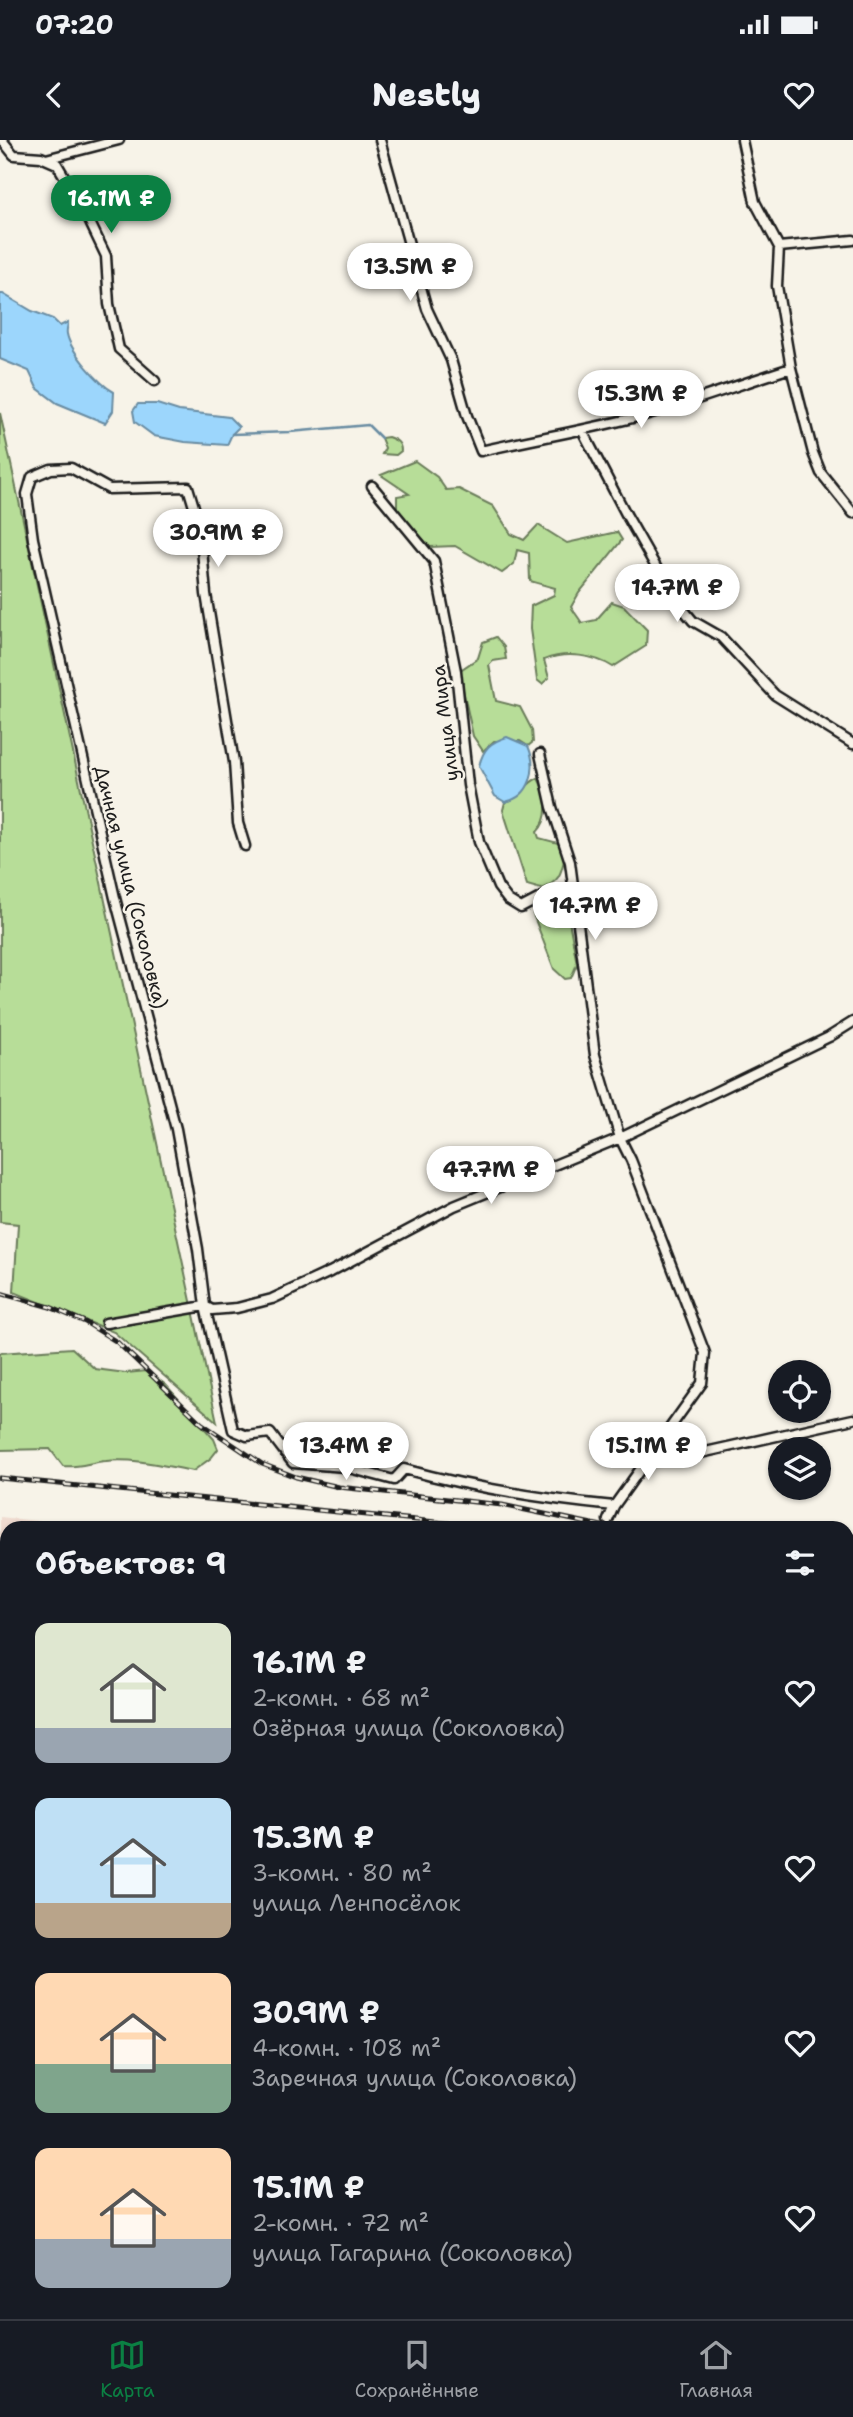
<!DOCTYPE html>
<html lang="ru">
<head>
<meta charset="utf-8">
<style>
  body { margin:0; font-family:"Shantell Sans",sans-serif; background:#20242c; color:#f1f3f6; height:100vh; display:flex; flex-direction:column; font-size:26px; white-space:nowrap }
  * { box-sizing:border-box; margin:0 }
  p { font-size:23px; color:#9ea1a6 }
  .icon { flex:none; width:38px; height:38px; fill:none; stroke:currentColor; stroke-width:2; stroke-linecap:round; stroke-linejoin:round }
  .map { position:relative; flex:1; overflow:hidden }
  .sheet { position:absolute; left:0px; top:1381px; width:854px; height:800px; display:flex; flex-direction:column; background:#171b24; border-radius:21px 21px 0 0; box-shadow:0 2px 5px #0004 }
  .sheet>* { flex:none }
  .tools { position:absolute; left:768px; top:1220px; display:grid; gap:14px }
  .tools a { display:grid; place-items:center; width:63px; height:63px; border-radius:50%; background:#171b24; box-shadow:0 2px 5px #0004; font-size:35px }
  .price { position:absolute; translate:-50% -60px; padding:0 16px; border-radius:24px; background:#fff; color:#222; font-size:23px; line-height:46px; filter:drop-shadow(0 2px 4px #0008) }
  .price::after { content:''; position:absolute; left:50%; top:42px; width:21px; height:16px; margin-left:-10px; background:inherit; clip-path:polygon(0 0,100% 0,50% 100%) }
  .price.on { background:#0b8043; color:#fff }
  ul { padding:0; list-style:none }
  li { display:flex; align-items:center; gap:21px; height:175px; padding:0 35px }
  li span { display:grid; place-items:center; flex:none; width:196px; height:140px; border-radius:14px; color:#555 }
  li>.icon { margin-inline-start:auto }
  span .icon { width:84px; height:84px; fill:#fffc; stroke-width:1 }
  li b { font-size:30px }
  h2 { display:flex; justify-content:space-between; align-items:center; height:84px; padding:0 35px; font-size:30px }
  .status { display:flex; justify-content:space-between; align-items:center; height:49px; padding:0 35px; background:#171b24; direction:ltr }
  .status svg { height:19px; fill:currentColor }
  header { display:flex; justify-content:space-between; align-items:center; height:91px; padding:0 35px; background:#171b24; font-size:32px; font-weight:800 }
  .dock { display:flex; justify-content:space-around; align-items:center; height:98px; border-top:2px solid #363941; background:#171b24; font-size:19px; color:#9ea1a6 }
  .dock a { display:grid; justify-items:center; gap:4px }
  .dock .on { color:#0b8043 }
  .map>svg:first-child { display:block }
</style>
</head>
<body>
<div class="status"><b>07:20</b><svg viewBox="0 0 49 12"><path d="M0 12V9h3v3zM5 12V6h3v6zM10 12V3h3v9zM15 12V0h3v12zM26 1h20v11H26zM47 4h2v5h-2z"/></svg></div>
<header><svg class="icon" aria-label="back" viewBox="0 0 24 24"><path d="M15 5l-7 7 7 7"/></svg>Nestly<svg class="icon" aria-label="heart" viewBox="0 0 24 24"><path d="M12 20l-8-8c-3-5 5-10 8-4 3-6 11-1 8 4z"/></svg></header>
<div class="map">
<svg width="853" height="2179" viewBox="0 0 853 2179">
  <rect width="100%" height="100%" fill="#f7f3e8"/>
  <filter id="ink" filterUnits="userSpaceOnUse"><feTurbulence type="fractalNoise" baseFrequency=".0143" numOctaves="2"/><feDisplacementMap in="SourceGraphic" scale="14" xChannelSelector="R" yChannelSelector="G"/><feConvolveMatrix kernelMatrix="1 2 1 2 8 2 1 2 1" color-interpolation-filters="sRGB"/></filter>
  <g filter="url(#ink)">
    <path fill="#efdbd0" d="M0,1377l102,11h-95v47l-7,-1z
      M0,1463l7,1v282l-7,7z
      M847,1658l6,3v58l-6,11z
      M7,1807v367h603l-1,5h-609v-365z"/>
    <path fill="#b7dd98" stroke="#6a7c5a" stroke-width="2" d="M0,273l217,1009 -103,-90 -100,-40 4,-68 -18,-2z
      M388,297c8,3 13,5 13,14l-5,4 -14,-1 3,-6 -4,-10z
      M415,321l22,16 9,13 13,-1 34,17 18,28 13,6 14,-15 29,18 50,-11 5,8 -43,53 -8,14 11,16 14,-3 16,-18 12,4 23,24 -1,16 -33,21c-19,-12 -47,-16 -69,-7l5,18 -7,6 -5,-4 -7,-51 1,-23 23,-11 1,-7 -25,-7 -1,-28 -12,-3 -3,14 -12,9 -47,-27 -25,1 -33,-37v-14l12,-2 -28,-19z
      M496,497l8,10 2,12 -13,2 -4,4 7,36 24,6 12,23 1,12 -5,4 -8,-5h-26l-11,10 -10,-15 -14,-65 19,-13 5,-16z
      M538,638c9,17 13,40 -1,54l2,6 19,5 7,13c-4,19 -6,26 -24,33l-14,-4 -24,-75 2,-8c17,-3 18,-18 33,-24z
      M549,762l15,3 3,5 10,54 -6,14 -6,1 -11,-10 -21,-55 3,-7z
      M72,1208l23,21 31,4 21,-2 19,14 48,54 4,10 -7,9 -18,13c-28,-5 -58,-13 -87,-10 -15,1 -28,7 -43,5l-13,-17 -50,1v-97z
      M0,1437l7,1v40h-7z
      M847,1818l6,1v84l-6,-2z
      M853,1963v216h-226l2,-5h218v-186z"/>
    <path fill="#9cd6fc" stroke="#698ca2" stroke-width="2" d="M0,154h3l29,17 21,8 7,7 8,-4c0,4 -2,8 -1,12 3,17 32,50 47,58l-1,19 -8,12 -48,-20 -20,-15 -8,-17 -29,-12z
      M138,264h19l22,7 50,6 10,10 -7,7 -5,11 -42,-3 -31,-6 -19,-14 -2,-11z
      M507,597l21,9c10,22 3,51 -23,56l-10,-6 -16,-30c4,-17 11,-24 28,-29z"/>
    <g fill="none" stroke-linecap="round" stroke-linejoin="round">
      <path stroke="#698ca2" stroke-width="2.5" d="M232,294l58,-2 78,-7 13,13"/>
      <g stroke="#1c1c1c" stroke-width="13">
        <path id="street" d="M2,0l12,15 27,2 16,7 27,46 22,46 3,48 10,45 36,32
          M380,0l47,169 24,51 16,56 14,35c56,-13 112,-22 167,-37 48,-13 95,-31 143,-46
          M742,0l13,62 24,45 -2,39 14,82 22,85 8,20 32,40
          M46,19l73,-19
          M779,107l74,-7
          M582,290l45,86 46,81 20,24 28,16 54,58 78,49
          M372,346l62,75 22,110 12,114 11,57 19,45 10,13 13,8 21,-11 32,-7
          M540,614l12,53 18,55 25,193 25,83 11,22 74,193 -3,30 -88,123 -6,14
          M245,706l-7,-23 -4,-61 -28,-168 -6,-67 -12,-40 -79,2 -38,-21 -20,1 -19,8 -5,17 6,45 82,359 61,231 22,120 7,57 28,124 14,6 23,-3 23,30 52,4 49,13 10,-11c69,19 139,30 210,37
          M106,1183l99,-17 7,4 25,-2 35,-9 58,-27 124,-66 166,-68 209,-101 24,-15
          M660,1301l2,14 21,2 170,-38
          M847,2118h6
          M796,2174v5
          M619,2179l2,-5
          M718,2179v-5"/>
      </g>
      <g stroke="#1c1c1c" stroke-width="16">
        <path id="secondary" d="M847,1607h6
          M0,1807l7,-3"/>
      </g>
      <use href="#street" stroke="#f7f3e8" stroke-width="8"/>
      <use href="#secondary" stroke="#f7f3e8" stroke-width="10"/>
      <g stroke="#1c1c1c" stroke-width="5">
        <path id="rail" d="M0,1153l50,14 35,15 32,20 84,81 61,41 34,13 43,10 163,18 109,23
          M0,1338l495,50
          M847,1397l6,-1
          M847,1418l6,1
          M847,1430h6
          M847,1481l6,-1
          M0,1499l7,-3
          M847,1499l6,-2
          M0,1536l7,-6
          M0,1587l7,-8
          M0,1678l7,-5
          M0,1789l7,-7"/>
      </g>
      <use href="#rail" stroke="#f7f3e8" stroke-width="2.5" stroke-dasharray="8" stroke-linecap="butt"/>
    </g>
  </g>
  <g text-anchor="middle" dominant-baseline="central" stroke-width="5" stroke-linejoin="round" paint-order="stroke">
    <g font-size="19" fill="#1c1c1c" stroke="#f7f3e8">
      <text transform="translate(445 583) rotate(-97)">улица Мира</text>
      <text transform="translate(131 747) rotate(76)">Дачная улица (Соколовка)</text>
    </g>
  </g>
</svg>
<div class="tools">
<a><svg class="icon" aria-label="locate" viewBox="0 0 24 24"><circle cx="12" cy="12" r="6"/><path d="M12 2v4M12 18v4M2 12h4M18 12h4"/></svg></a>
<a><svg class="icon" aria-label="layers" viewBox="0 0 24 24"><path d="M12 4l9 5-9 5-9-5zM3 14l9 5 9-5"/></svg></a>
</div>
<b class="price on" style="left:111px;top:95px">16.1M ₽</b>
<b class="price" style="left:410px;top:163px">13.5M ₽</b>
<b class="price" style="left:641px;top:290px">15.3M ₽</b>
<b class="price" style="left:218px;top:429px">30.9M ₽</b>
<b class="price" style="left:677px;top:484px">14.7M ₽</b>
<b class="price" style="left:595px;top:802px">14.7M ₽</b>
<b class="price" style="left:491px;top:1066px">47.7M ₽</b>
<b class="price" style="left:346px;top:1342px">13.4M ₽</b>
<b class="price" style="left:648px;top:1342px">15.1M ₽</b>
<section class="sheet">
<h2>Объектов: 9<svg class="icon" aria-label="filters" viewBox="0 0 24 24"><path d="M4 7h16M4 17h16"/><circle cx="9" cy="7" r="2"/><circle cx="15" cy="17" r="2"/></svg></h2>
<ul>
<li><span style="background:linear-gradient(#dfe7d0 75%,#9aa5b1 0)"><svg class="icon" aria-label="home" viewBox="0 0 24 24"><path d="M3 11l9-7 9 7M6 9v11h12V9"/></svg></span><div><b>16.1M ₽</b><p>2-комн. · 68 m²</p><p>Озёрная улица (Соколовка)</p></div><svg class="icon" aria-label="heart" viewBox="0 0 24 24"><path d="M12 20l-8-8c-3-5 5-10 8-4 3-6 11-1 8 4z"/></svg></li>
<li><span style="background:linear-gradient(#bfe0f5 75%,#b9a48a 0)"><svg class="icon" aria-label="home" viewBox="0 0 24 24"><path d="M3 11l9-7 9 7M6 9v11h12V9"/></svg></span><div><b>15.3M ₽</b><p>3-комн. · 80 m²</p><p>улица Ленпосёлок</p></div><svg class="icon" aria-label="heart" viewBox="0 0 24 24"><path d="M12 20l-8-8c-3-5 5-10 8-4 3-6 11-1 8 4z"/></svg></li>
<li><span style="background:linear-gradient(#ffd9b3 65%,#7fa58c 0)"><svg class="icon" aria-label="home" viewBox="0 0 24 24"><path d="M3 11l9-7 9 7M6 9v11h12V9"/></svg></span><div><b>30.9M ₽</b><p>4-комн. · 108 m²</p><p>Заречная улица (Соколовка)</p></div><svg class="icon" aria-label="heart" viewBox="0 0 24 24"><path d="M12 20l-8-8c-3-5 5-10 8-4 3-6 11-1 8 4z"/></svg></li>
<li><span style="background:linear-gradient(#ffd9b3 65%,#9aa5b1 0)"><svg class="icon" aria-label="home" viewBox="0 0 24 24"><path d="M3 11l9-7 9 7M6 9v11h12V9"/></svg></span><div><b>15.1M ₽</b><p>2-комн. · 72 m²</p><p>улица Гагарина (Соколовка)</p></div><svg class="icon" aria-label="heart" viewBox="0 0 24 24"><path d="M12 20l-8-8c-3-5 5-10 8-4 3-6 11-1 8 4z"/></svg></li>
</ul>
</section>
</div>
<nav class="dock">
<a class="on"><svg class="icon" aria-label="map" viewBox="0 0 24 24"><path d="M3 6l6-2 6 2 6-2v14l-6 2-6-2-6 2zM9 4v14M15 6v14"/></svg>Карта</a>
<a><svg class="icon" aria-label="saved" viewBox="0 0 24 24"><path d="M7 4h10v16l-5-4-5 4z"/></svg>Сохранённые</a>
<a><svg class="icon" aria-label="home" viewBox="0 0 24 24"><path d="M3 11l9-7 9 7M6 9v11h12V9"/></svg>Главная</a>
</nav>
</body>
</html>
